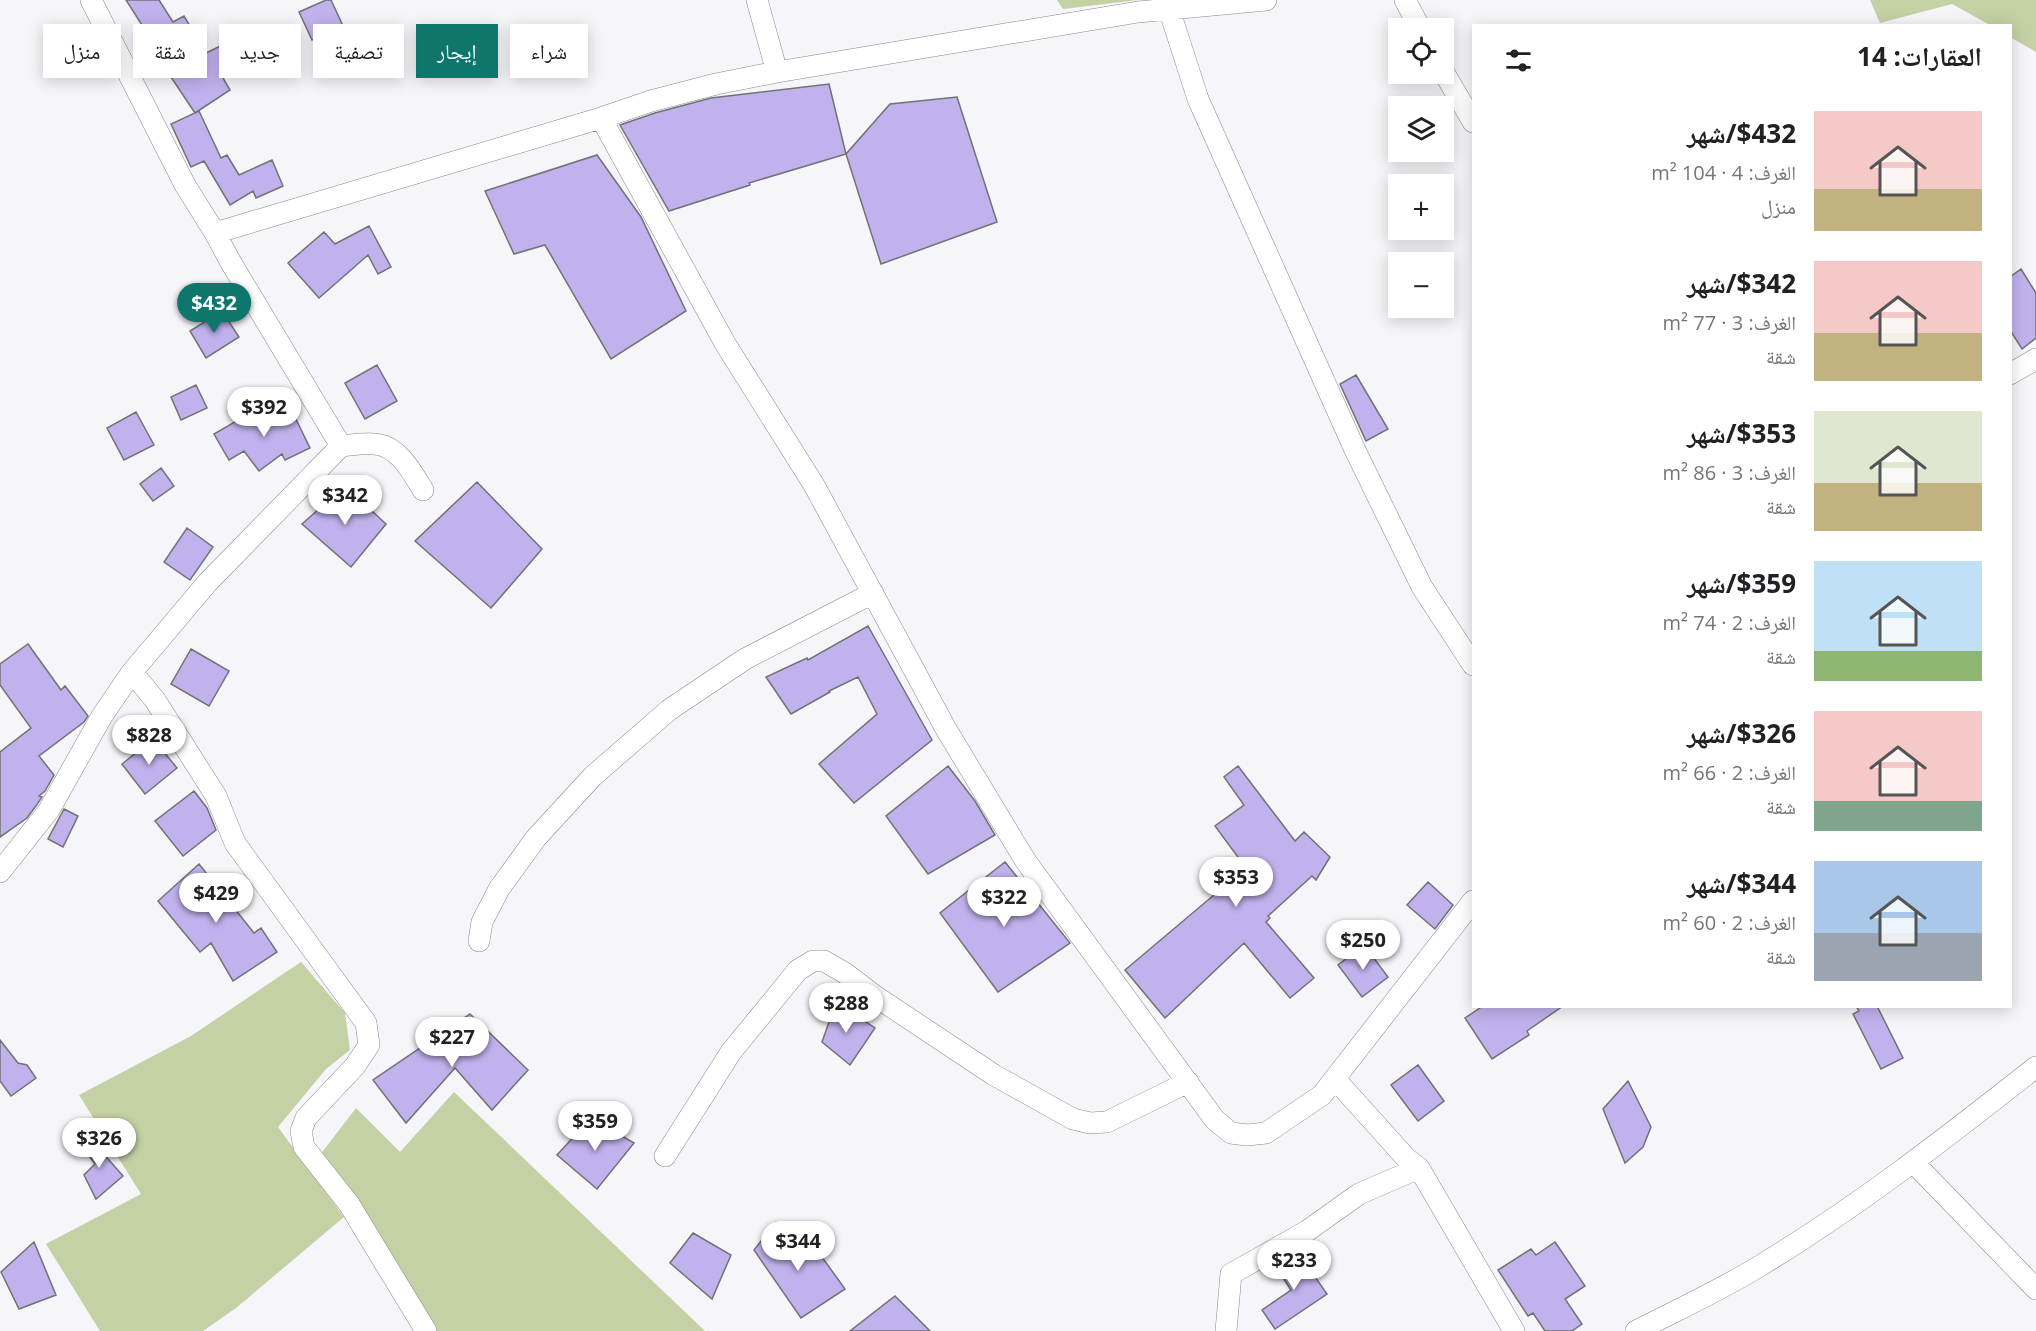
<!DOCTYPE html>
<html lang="ar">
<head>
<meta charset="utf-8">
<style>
  body { margin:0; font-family:"Open Sans","Noto Naskh Arabic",sans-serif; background:#f2f2f2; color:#202124; direction:rtl; height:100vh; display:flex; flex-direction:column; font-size:22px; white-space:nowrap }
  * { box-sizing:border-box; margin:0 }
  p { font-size:20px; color:#757577 }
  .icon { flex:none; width:33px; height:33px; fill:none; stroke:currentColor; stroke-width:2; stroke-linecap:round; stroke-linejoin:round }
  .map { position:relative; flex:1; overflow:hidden; direction:ltr }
  .sheet { position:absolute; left:1472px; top:24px; width:540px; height:984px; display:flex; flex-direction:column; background:#fff; border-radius:0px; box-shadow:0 3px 15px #0003; direction:rtl }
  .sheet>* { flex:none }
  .hud { position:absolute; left:18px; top:24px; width:570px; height:54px; direction:rtl; display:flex; gap:12px }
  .buttons { position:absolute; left:1388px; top:18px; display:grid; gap:12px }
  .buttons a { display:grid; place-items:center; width:66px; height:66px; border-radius:0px; background:#fff; box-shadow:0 3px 15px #0003; font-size:30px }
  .price { position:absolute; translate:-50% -51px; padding:0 14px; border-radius:21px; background:#fff; color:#222; font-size:20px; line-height:39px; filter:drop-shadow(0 2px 3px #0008) }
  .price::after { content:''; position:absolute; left:50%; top:36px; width:18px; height:14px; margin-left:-9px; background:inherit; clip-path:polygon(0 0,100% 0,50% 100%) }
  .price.active { background:#0f766e; color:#fff }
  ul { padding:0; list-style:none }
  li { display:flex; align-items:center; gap:18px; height:150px; padding:0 30px }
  li span { display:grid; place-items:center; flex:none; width:168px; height:120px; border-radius:0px; color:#555 }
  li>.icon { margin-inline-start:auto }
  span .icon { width:72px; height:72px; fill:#fffc; stroke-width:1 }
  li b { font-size:26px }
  h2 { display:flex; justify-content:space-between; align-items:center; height:72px; padding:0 30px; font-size:26px }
  .chip { padding:0 21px; border-radius:0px; background:#fff; box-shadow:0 3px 15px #0003; font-size:21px; line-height:54px }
  .chip.active { background:#0f766e; color:#fff }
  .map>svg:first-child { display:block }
</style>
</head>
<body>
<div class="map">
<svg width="2036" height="1331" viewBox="0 0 2036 1331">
  <rect width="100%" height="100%" fill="#f6f5fa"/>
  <path fill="#c4d1a4" d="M1057,0h81l-75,9z
    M1870,0h166v52l-26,-15v-11l-20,-1 -38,-21 -72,19z
    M301,962l44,51 5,37 -24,19 -48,58 66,90 -108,91 -33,23h-103l-54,-87 95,-50 -62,-99 112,-59z
    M454,1092l251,239h-271l-114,-176 36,-47 44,44z"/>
  <path fill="#c1b1ed" stroke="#727175" stroke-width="1.5" d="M126,0h33l14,22 11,-6 22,37 33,-16 13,27 -29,14 7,12 -35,23 4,-2 22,47 6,-3 12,20 33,-15 11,26 -27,12 -3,-7 -23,14 -26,-44 -13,6 -20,-43 24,-11 -26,-39 -1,1 -22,-37 3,-2z
    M326,0h5l12,26 -31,14 -13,-28z
    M829,84l17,70 -97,29 1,2 -81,26 -49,-86 35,-12 56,-15z
    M957,97l40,125 -116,42 -35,-110 44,-50z
    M597,155l44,62 45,94 -75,48 -66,-114 -31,9 -29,-63z
    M369,226l22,41 -13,7 -10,-19 -49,43 -31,-35 36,-31 11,12z
    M2021,269l15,24v45l-14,11 -12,-19v-53z
    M222,311l17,26 -33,21 -16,-27z
    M377,365l20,36 -32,18 -20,-36z
    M1356,375l32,54 -22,12 -26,-57z
    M196,385l11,23 -26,12 -10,-23z
    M289,405l21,43 -25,12 -3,-6 -23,17 -15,-20 -15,9 -15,-26 31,-18 4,7z
    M136,412l18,33 -30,15 -17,-32z
    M161,468l13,18 -21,15 -13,-17z
    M477,482l65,67 -51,59 -76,-67z
    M345,486l41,38 -35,43 -49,-43z
    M187,528l26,19 -23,33 -26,-18z
    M868,626l64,114 -78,63 -35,-39 58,-50 -19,-37 -29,14 1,1 -39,22 -25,-37 41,-19 1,2z
    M28,644l33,46 4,-4 23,30 -4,6 -45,34 15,19 -9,16 -6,5 3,1 -4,6 -11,15 -27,19v-85l31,-24 -31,-43v-21z
    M191,649l38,22 -20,35 -38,-22z
    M153,739l24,29 -32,26 -23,-30z
    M948,766l27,35 20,34 -67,39 -42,-58z
    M1238,766l57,75 9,-9 26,25 -14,23 -4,-4 -44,40 2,2 -4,4 48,56 -24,20 -46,-55 -79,75 -40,-48 121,-102 -31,-42 29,-21 -20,-28z
    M194,791l13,17 9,22 -33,26 -28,-35z
    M64,809l14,7 -15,31 -15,-8z
    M1005,862l65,81 -72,49 -58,-79z
    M199,864l55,69 7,-5 16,24 -44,29 -22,-38 -11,9 -42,-51z
    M1428,882l25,23 -18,24 -28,-24z
    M1364,945l24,32 -26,20 -24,-32z
    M836,1002l39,26 -25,37 -28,-23z
    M1483,1006h80l-36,25 2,4 -37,24 -27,-41z
    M1856,1006h21l26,52 -22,11 -28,-55 6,-3z
    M470,1014l58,56 -36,40 -37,-42 -49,55 -33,-43z
    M0,1040l18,23 9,2 9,13 -25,18 -11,-15z
    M1418,1065l26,36 -26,20 -27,-36z
    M1628,1081l23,46 -8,20 -18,16 -22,-54z
    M591,1118l43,25 -37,46 -40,-34z
    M86,1134l37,42 -27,23 -12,-24 11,-11 -17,-24z
    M776,1222l23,32 15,-8 31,43 -44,29 -47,-68z
    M693,1233l38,22 -19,44 -42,-36z
    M34,1242l22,53 -37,14 -18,-37z
    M1555,1242l30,44 -20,13 17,25 -10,7h-27l-12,-18 -5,3 -30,-46 33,-21 5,6z
    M1297,1251l30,43 -52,35 -13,-19 29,-20 -17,-26z
    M895,1296l35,35h-80z"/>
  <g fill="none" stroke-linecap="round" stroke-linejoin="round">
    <g stroke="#88878c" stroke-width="22">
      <path id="minor" d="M757,0l20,72
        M1405,0l15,28
        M1169,9l29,90 157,351 67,137 51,78
        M1443,71l30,51
        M601,118l50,-17 65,-17 61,-12 361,-60 128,-12
        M215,233l386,-115 125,227 88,140 132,244 79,131 190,260 16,13 16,2 19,-2 56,-38 151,-194
        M2010,374l26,-15
        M341,446c11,-1 22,-3 33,-2 24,1 38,28 49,46
        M132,672l23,28 61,96 19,47 131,180 3,22 -14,21 -49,52 -5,13 3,16 45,57 77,127
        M0,872l49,-62 53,-94 30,-44 76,-90 133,-136 -111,-185 -15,-28 -30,-48 -94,-185
        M479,941l3,-19 17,-33 37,-51 57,-62 76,-66 76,-51 128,-66
        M1335,1079l72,80 12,9 95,163
        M665,1156l66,-104 67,-82 15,-9h11l21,12 30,23 119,79 79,44 17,4 17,-1 81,-40
        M1914,1163l122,126
        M1226,1331l5,-57 76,-43 52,-37 60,-26
        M1636,1331c41,-21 83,-40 122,-64 98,-59 188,-129 278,-200"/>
    </g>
    <use href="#minor" stroke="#fff" stroke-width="21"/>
  </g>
</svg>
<div class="buttons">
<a><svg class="icon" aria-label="locate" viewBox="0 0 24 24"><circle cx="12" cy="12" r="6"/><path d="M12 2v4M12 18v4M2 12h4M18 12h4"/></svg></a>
<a><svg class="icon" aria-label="layers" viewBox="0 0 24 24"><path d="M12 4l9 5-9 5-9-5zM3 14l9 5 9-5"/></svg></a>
<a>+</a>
<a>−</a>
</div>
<b class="price active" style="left:214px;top:334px">$432</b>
<b class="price" style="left:264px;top:438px">$392</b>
<b class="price" style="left:345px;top:526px">$342</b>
<b class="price" style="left:149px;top:766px">$828</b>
<b class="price" style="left:1236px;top:908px">$353</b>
<b class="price" style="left:216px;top:924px">$429</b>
<b class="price" style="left:1004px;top:928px">$322</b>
<b class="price" style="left:1363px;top:971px">$250</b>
<b class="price" style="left:846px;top:1034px">$288</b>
<b class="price" style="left:452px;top:1068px">$227</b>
<b class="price" style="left:595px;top:1152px">$359</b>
<b class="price" style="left:99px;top:1169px">$326</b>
<b class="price" style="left:798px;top:1272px">$344</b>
<b class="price" style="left:1294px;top:1291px">$233</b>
<div class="hud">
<a class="chip">شراء</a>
<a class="chip active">إيجار</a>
<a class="chip">تصفية</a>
<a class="chip">جديد</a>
<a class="chip">شقة</a>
<a class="chip">منزل</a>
</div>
<section class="sheet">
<h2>العقارات: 14<svg class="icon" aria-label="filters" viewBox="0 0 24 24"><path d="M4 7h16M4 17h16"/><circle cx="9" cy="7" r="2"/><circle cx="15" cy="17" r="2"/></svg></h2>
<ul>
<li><span style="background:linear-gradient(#f6c9c9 65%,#c2b280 0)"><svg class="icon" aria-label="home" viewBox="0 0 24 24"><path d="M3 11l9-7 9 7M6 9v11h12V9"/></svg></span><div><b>$432/شهر</b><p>الغرف: 4 · 104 m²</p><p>منزل</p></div></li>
<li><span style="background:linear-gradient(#f6c9c9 60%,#c2b280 0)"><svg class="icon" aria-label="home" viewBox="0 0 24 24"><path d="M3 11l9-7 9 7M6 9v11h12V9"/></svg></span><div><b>$342/شهر</b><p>الغرف: 3 · 77 m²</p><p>شقة</p></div></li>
<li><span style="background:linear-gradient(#dfe7d0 60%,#c2b280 0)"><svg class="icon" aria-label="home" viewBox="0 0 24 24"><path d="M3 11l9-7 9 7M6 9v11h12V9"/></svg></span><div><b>$353/شهر</b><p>الغرف: 3 · 86 m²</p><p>شقة</p></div></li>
<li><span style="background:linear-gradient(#bfe0f5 75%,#8fb573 0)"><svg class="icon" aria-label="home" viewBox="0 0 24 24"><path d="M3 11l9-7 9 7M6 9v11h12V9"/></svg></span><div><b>$359/شهر</b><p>الغرف: 2 · 74 m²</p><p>شقة</p></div></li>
<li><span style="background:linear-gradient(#f6c9c9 75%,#7fa58c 0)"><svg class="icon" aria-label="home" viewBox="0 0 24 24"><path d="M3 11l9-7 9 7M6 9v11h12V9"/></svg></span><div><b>$326/شهر</b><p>الغرف: 2 · 66 m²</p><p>شقة</p></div></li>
<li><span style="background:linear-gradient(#a9c7e8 60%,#9aa5b1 0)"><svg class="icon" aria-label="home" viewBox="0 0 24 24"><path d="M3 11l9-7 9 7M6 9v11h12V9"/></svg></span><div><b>$344/شهر</b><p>الغرف: 2 · 60 m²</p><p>شقة</p></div></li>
</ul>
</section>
</div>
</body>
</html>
